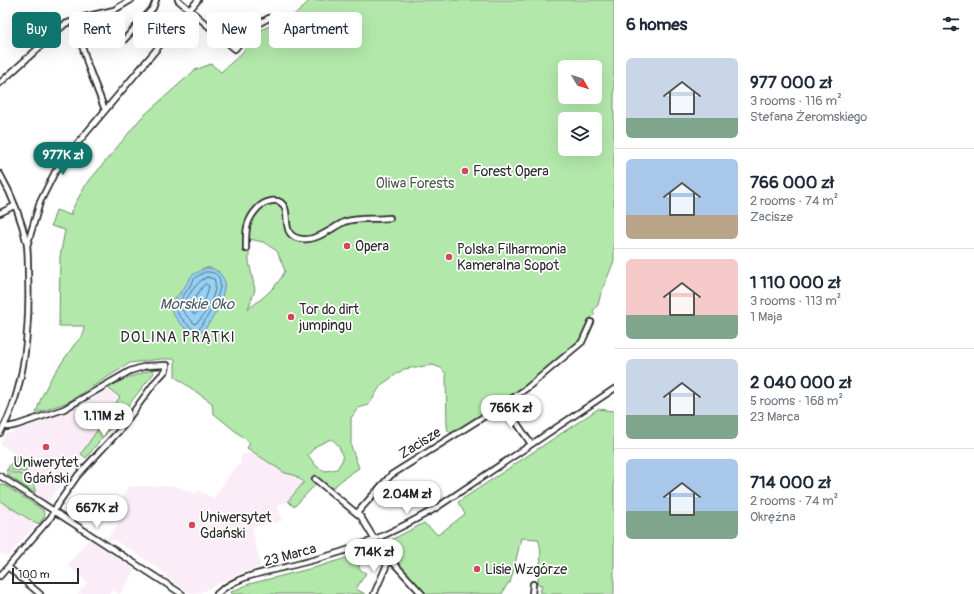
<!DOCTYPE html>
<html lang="en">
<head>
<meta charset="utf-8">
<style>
  body { margin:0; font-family:Pangolin,sans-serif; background:#f2f2f3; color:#1f2937; height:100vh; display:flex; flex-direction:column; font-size:15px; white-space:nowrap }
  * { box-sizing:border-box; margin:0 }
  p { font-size:13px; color:#747a83 }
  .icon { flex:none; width:22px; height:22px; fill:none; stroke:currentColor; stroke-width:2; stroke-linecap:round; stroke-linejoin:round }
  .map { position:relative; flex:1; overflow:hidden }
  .panel { display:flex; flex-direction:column; background:#fff; width:360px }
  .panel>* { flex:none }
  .top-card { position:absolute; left:12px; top:12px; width:380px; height:36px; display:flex; gap:8px }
  .needle { width:26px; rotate:129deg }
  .buttons { position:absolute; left:558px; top:60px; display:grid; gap:8px }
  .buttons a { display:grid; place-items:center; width:44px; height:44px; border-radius:6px; background:#fff; box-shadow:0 4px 16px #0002; font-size:20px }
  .scale { position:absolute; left:12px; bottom:10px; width:67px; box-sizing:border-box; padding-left:4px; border:2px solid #2b2b2b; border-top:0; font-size:11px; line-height:14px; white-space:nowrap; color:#2b2b2b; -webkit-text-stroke:3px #fff; paint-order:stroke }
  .price { position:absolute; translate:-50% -34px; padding:0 9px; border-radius:14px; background:#fff; color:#222; font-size:13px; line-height:26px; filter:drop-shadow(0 1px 2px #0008) }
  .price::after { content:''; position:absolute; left:50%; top:24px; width:12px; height:9px; margin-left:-6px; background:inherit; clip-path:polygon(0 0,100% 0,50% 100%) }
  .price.on { background:#0f766e; color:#fff }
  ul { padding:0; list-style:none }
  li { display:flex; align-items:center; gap:12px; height:100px; padding:0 12px }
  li+li { border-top:1px solid #e0e1e3 }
  li span { display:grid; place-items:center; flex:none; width:112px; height:80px; border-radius:6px; color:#555 }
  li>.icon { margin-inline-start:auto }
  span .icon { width:48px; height:48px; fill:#fffc; stroke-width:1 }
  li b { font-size:17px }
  h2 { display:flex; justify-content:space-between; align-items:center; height:48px; padding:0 12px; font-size:17px }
  .tag { padding:0 14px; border-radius:6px; background:#fff; box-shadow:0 4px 16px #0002; font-size:14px; line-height:36px }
  .tag.on { background:#0f766e; color:#fff }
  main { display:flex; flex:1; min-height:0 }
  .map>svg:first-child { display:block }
</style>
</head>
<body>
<main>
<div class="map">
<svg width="614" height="594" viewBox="0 0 614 594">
  <rect width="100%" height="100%" fill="#fff"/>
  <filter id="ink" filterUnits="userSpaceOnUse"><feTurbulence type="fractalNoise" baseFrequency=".025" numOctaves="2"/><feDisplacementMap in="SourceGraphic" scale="8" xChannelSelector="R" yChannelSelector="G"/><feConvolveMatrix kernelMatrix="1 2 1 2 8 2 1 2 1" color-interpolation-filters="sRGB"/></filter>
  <g filter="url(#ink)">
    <path fill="#fbedf8" d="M108,388l13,9 -72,105 -45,-29 10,-15 -3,-7 -11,-7 6,-10 49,-17 17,-7z
      M253,452l32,21 9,2 10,8 -16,18 -10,5 4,15 -30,7 9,39 -22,7 -41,20h-6l-25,-16 -1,-4 -26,-18 -26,-16 -4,1 -3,-2 16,-23 -9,-6 15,-24h47l20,7 2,-3 16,8 20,-30 6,-3v-6l3,-5z
      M0,501l37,22 -29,34 -6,-4 -2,3z
      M89,539l46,31 -15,24h-2l-5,-4 -4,4h-32l10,-11 -20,-18z"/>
    <path fill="#b2e8aa" stroke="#6e8a6a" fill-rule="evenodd" d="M310,0h304v261l-13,32 -3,12 -5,6 2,3 -5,5 -10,21 -54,47 -72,46h-3l-3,-2 -1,-5 -1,-52 -5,-6 -8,-3 -29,4 -23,16 -12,20 -11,3 -7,10v28l8,22 -12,8 -16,13 -12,-8 -25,26 -6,-6 16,-19 -10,-7 -9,-2 -38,-25 3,-5 -37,-30 -1,-10 -37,-26v-18h-15l-30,4 -62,39 -32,11 5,-15 10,-20 23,-33 9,-10 1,-9h-25l1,-69 5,-27 -14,-4 5,-16 14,5 2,-1 -2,-1 15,-27 56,-68 54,-48 16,-6 10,8 20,-18 18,-23 38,-18zM565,67h30v30h-30zM565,119h30v30h-30zM249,239l14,3 14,9 8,20c-7,15 -23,28 -37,38l7,-19 -6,-28zM203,268h8l8,4c-3,17 -4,58 -23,63 -11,-5 -25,-19 -26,-32zM331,439c8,5 10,11 12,20l-6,10 -12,2 -9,-5 -8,-11 8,-9z
      M152,370l2,3 -68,85 -5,-4 39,-57 -12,-9 19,-10z
      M598,409l16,2v183h-66l-8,-2 2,-7 -5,-1c3,-11 6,-36 1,-45l-17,-1 -7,31 -4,14h-2l-6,11h-77l-38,-40 4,-14 33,-17 14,12 27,-21 -7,-12z
      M16,456l10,6 -1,3 4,3 -3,1v4l-12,-3 -8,1z
      M8,473c12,-2 28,6 27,20l-28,-18z
      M0,484l6,2 37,24 2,6 -6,8 -10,-5 -29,-18z
      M359,554v15l7,4 -10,16 9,5h-133l-1,-2 18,-8 68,-17z"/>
    <path fill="#95d1f5" stroke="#6b8fa4" d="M206,268c10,0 15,5 19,14 -1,6 -2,13 -4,19 -3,10 -16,31 -25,34 -11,-5 -26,-20 -26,-32l9,-7 13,-21z"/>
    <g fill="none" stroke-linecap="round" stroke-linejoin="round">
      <path stroke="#556d7c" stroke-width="1" d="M205,272c34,-2 2,46 -6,57l-3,2c-8,-5 -19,-16 -22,-25l8,-8 13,-20z
        M207,277l7,2c6,10 -10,40 -19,45l-9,-9 -6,-8c9,-10 15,-25 27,-30z
        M206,284l3,2c-2,9 -6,24 -15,29l-5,-8 14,-21z"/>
      <g stroke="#2b2b2b" stroke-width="8">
        <path id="minor" d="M178,0l57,49 19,-23 15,-8
          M108,12c2,10 4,26 16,28l29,-32 3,-8
          M75,21l13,45 17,44
          M0,83l65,-59 19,-7 30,-7 17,-10
          M0,174c12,21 22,47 27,71 1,9 1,19 1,28 2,49 -2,117 -28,160
          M0,213l14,-7
          M27,246l13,-44 15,-30 16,-21 127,-151
          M246,249c0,-17 -1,-27 11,-40 6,-7 23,-14 28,-1 4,11 -3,29 17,31 15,2 30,-11 42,-17 13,-5 32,-2 46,-4
          M504,404l27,40
          M0,476l182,118
          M315,479l46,38 18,30 43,47
          M357,513l34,-38 113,-71 23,-16 55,-46 9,-20
          M8,567l32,27
          M0,576l51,-59 6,-12 21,-30 42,-45 35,-48 11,-12 1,-5 -21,1 -16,5 -66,38 -47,16 -9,2 -4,-1
          M217,594c20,-19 51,-22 77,-29 16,-4 31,-8 47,-13 34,-11 64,-26 95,-44l178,-119
          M374,594l15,-34
          M532,594l1,-10"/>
      </g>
      <use href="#minor" stroke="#fff" stroke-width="4.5"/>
    </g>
  </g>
  <g fill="#d1495b" stroke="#fff" stroke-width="1.5">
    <circle cx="465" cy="171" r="4"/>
    <circle cx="347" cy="246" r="4"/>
    <circle cx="449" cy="257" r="4"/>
    <circle cx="291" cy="317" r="4"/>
    <circle cx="46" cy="447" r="4"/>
    <circle cx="192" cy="525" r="4"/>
    <circle cx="477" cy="569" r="4"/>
  </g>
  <g text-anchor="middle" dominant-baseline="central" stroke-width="3.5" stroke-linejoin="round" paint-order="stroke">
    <g font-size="14" fill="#2b2b2b" stroke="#fff" text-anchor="start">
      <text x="473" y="171">Forest Opera</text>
      <text x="355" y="246">Opera</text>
      <text x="457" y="249">Polska Filharmonia<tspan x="457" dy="16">Kameralna Sopot</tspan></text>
      <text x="299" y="309">Tor do dirt<tspan x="299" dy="16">jumpingu</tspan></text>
      <text x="46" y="462" text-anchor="middle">Uniwerytet<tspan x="46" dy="16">Gdański</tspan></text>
      <text x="200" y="517">Uniwersytet<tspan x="200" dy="16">Gdański</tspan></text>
      <text x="485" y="569">Lisie Wzgórze</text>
    </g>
    <g font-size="14" fill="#4d5a4b" stroke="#fff">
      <text x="415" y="183">Oliwa Forests</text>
    </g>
    <g font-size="14" fill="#2b2b2b" stroke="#fff">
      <text transform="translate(420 443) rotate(-32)">Zacisze</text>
      <text transform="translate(290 555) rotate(-15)">23 Marca</text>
    </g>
    <g font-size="15" font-style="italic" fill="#4b5d68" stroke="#fff">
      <text x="197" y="304">Morskie Oko</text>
    </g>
    <g font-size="15" letter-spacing="1" fill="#2b2b2b" stroke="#fff">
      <text x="178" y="337">DOLINA PRĄTKI</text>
    </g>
  </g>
</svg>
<div class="buttons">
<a><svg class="needle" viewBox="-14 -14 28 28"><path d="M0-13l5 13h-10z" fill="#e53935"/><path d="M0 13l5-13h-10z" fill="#747a83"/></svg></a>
<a><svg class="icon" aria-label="layers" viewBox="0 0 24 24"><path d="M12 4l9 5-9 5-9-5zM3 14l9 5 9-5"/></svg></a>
</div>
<div class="scale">100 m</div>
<b class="price on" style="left:63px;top:176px">977K zł</b>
<b class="price" style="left:511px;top:429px">766K zł</b>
<b class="price" style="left:104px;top:437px">1.11M zł</b>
<b class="price" style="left:407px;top:515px">2.04M zł</b>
<b class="price" style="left:97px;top:529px">667K zł</b>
<b class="price" style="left:374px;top:573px">714K zł</b>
<div class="top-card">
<a class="tag on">Buy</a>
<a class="tag">Rent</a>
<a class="tag">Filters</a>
<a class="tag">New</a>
<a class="tag">Apartment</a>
</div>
</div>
<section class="panel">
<h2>6 homes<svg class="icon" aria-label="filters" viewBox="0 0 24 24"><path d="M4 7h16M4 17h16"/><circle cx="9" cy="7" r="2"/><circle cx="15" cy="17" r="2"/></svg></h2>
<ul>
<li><span style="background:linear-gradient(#c9d6e8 75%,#7fa58c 0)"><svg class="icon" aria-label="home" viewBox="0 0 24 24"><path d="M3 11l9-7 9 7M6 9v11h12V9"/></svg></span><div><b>977 000 zł</b><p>3 rooms · 116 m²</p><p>Stefana Żeromskiego</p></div></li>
<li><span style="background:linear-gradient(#a9c7e8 70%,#b9a48a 0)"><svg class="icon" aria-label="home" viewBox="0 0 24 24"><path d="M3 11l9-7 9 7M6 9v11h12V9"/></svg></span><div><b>766 000 zł</b><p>2 rooms · 74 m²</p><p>Zacisze</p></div></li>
<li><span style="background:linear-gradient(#f6c9c9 70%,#7fa58c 0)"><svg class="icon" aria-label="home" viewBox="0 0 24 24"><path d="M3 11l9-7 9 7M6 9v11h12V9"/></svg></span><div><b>1 110 000 zł</b><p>3 rooms · 113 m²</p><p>1 Maja</p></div></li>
<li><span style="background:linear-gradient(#c9d6e8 70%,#7fa58c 0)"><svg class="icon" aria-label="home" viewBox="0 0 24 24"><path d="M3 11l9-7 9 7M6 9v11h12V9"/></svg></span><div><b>2 040 000 zł</b><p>5 rooms · 168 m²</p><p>23 Marca</p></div></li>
<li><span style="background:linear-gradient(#a9c7e8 65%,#7fa58c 0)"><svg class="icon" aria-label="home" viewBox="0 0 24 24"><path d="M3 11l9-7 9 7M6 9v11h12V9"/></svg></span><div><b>714 000 zł</b><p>2 rooms · 74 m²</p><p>Okrężna</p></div></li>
</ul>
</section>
</main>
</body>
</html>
